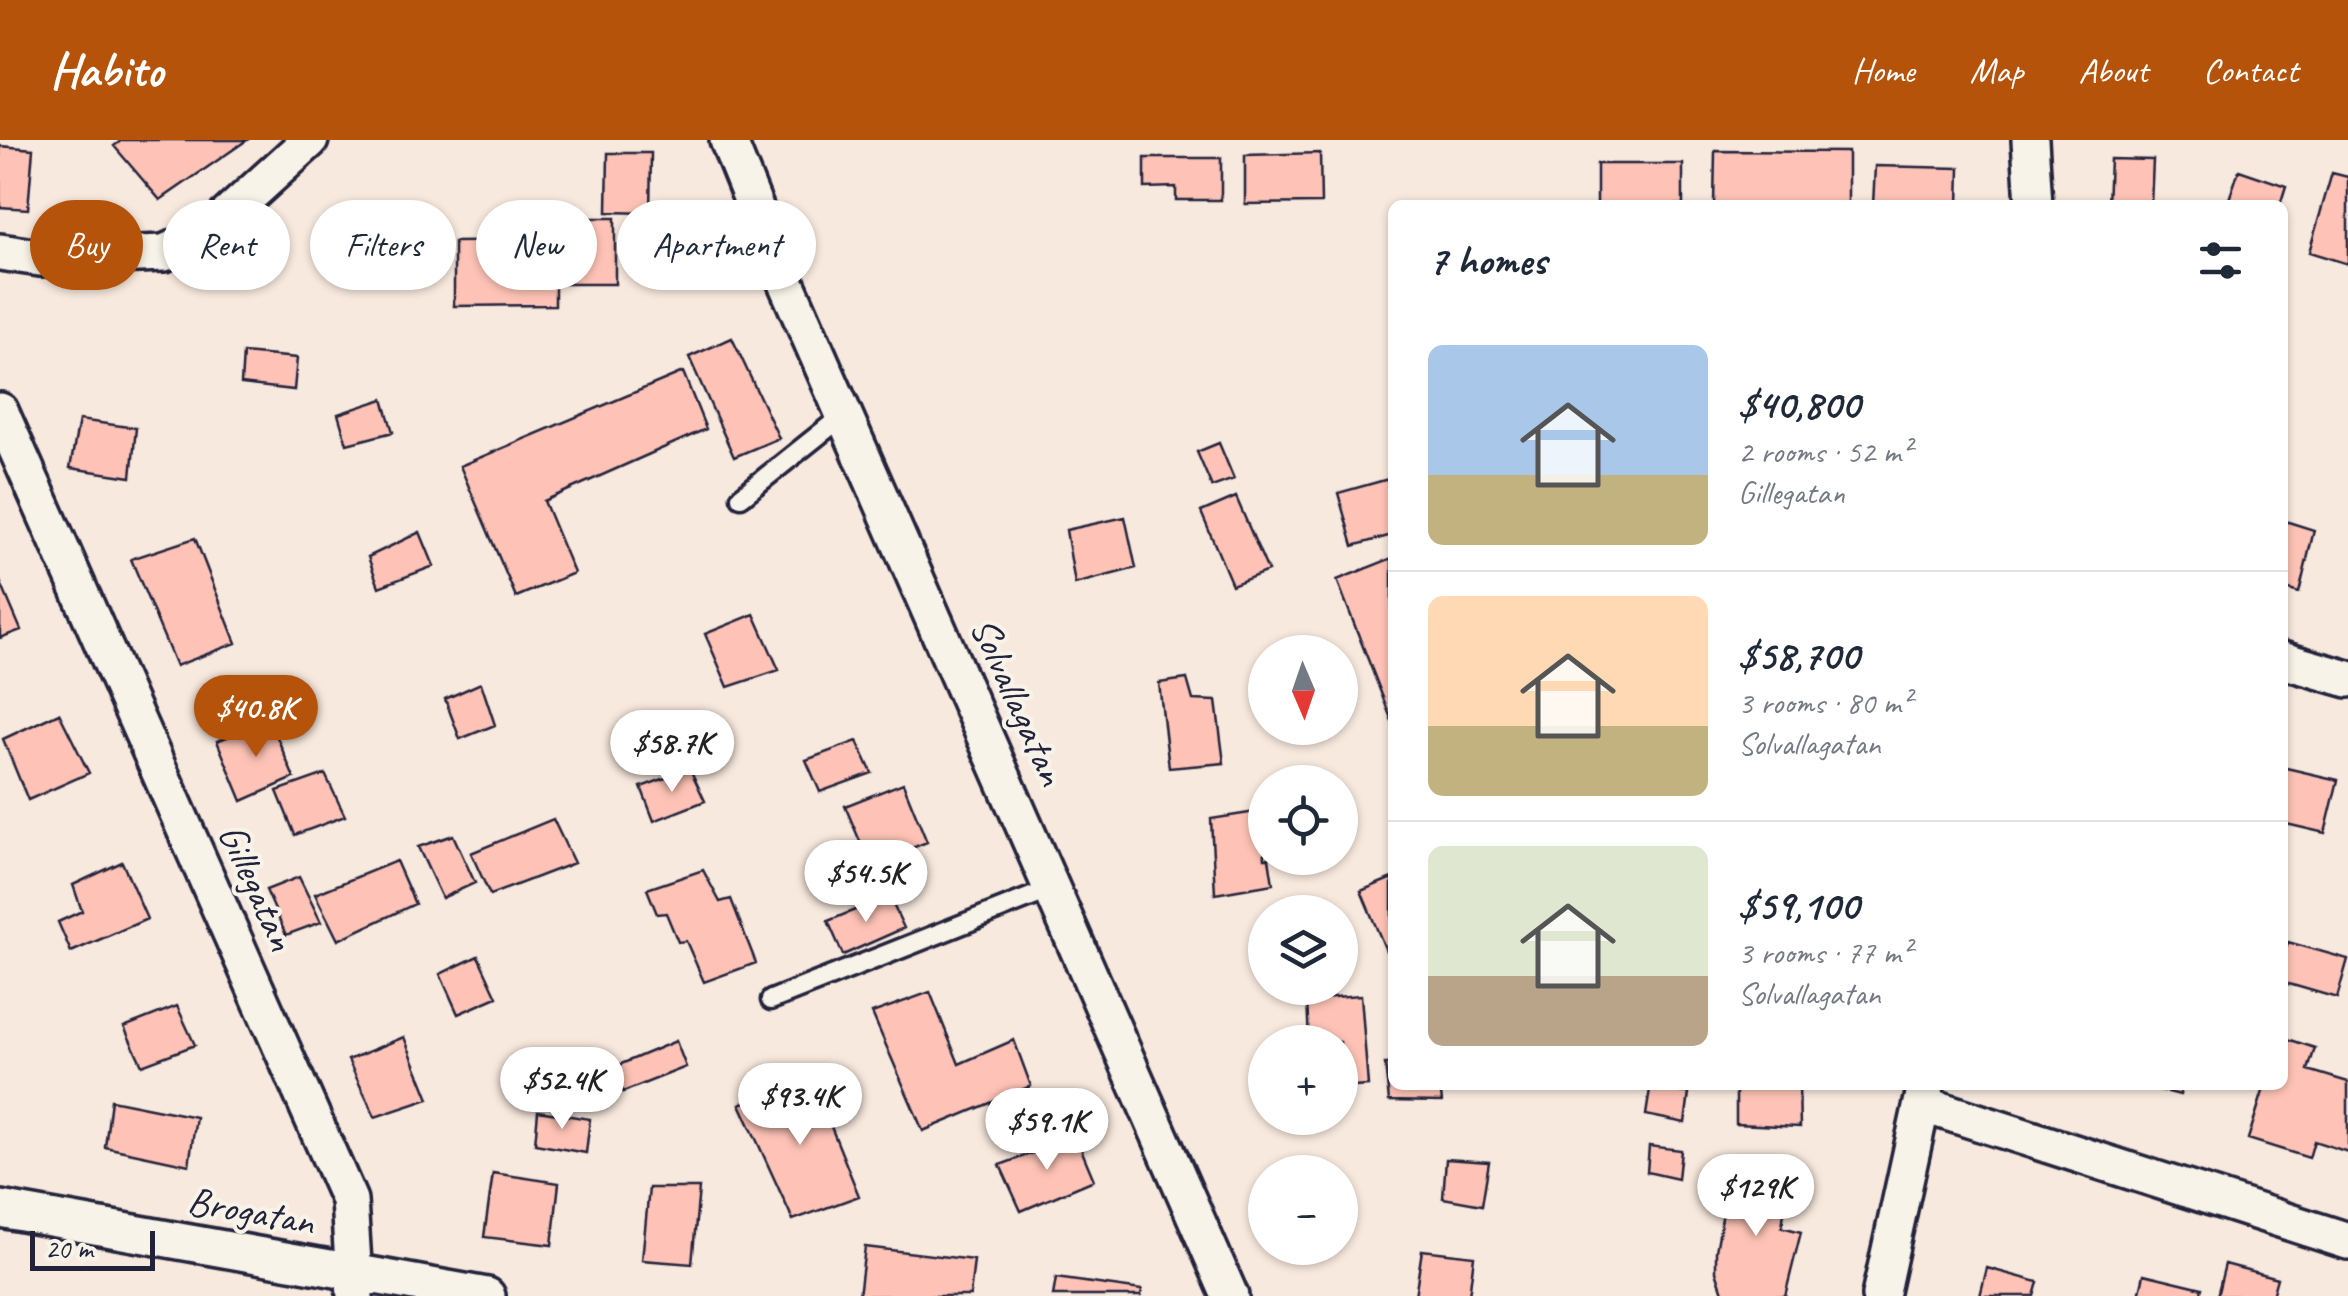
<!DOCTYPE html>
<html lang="en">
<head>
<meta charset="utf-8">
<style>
  body { margin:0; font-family:Caveat,sans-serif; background:#f6f6f7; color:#1f2937; height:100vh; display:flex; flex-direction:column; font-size:38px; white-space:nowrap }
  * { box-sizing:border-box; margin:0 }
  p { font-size:32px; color:#747a83 }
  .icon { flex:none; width:55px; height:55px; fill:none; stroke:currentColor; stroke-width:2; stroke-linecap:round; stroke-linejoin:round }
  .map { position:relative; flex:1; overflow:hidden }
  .side { position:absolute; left:1388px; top:60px; width:900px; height:890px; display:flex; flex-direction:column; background:#fff; border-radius:15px; box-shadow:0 2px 8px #0004 }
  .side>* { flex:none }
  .top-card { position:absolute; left:30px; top:60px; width:950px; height:90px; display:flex; gap:20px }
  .needle { width:65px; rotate:178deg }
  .controls { position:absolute; left:1248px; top:495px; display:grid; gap:20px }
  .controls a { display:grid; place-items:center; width:110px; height:110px; border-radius:50%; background:#fff; box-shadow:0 2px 8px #0004; font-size:50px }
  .scale { position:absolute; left:30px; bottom:25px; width:125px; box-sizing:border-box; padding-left:10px; border:5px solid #22223b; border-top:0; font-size:28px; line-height:35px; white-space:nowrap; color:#22223b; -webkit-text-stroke:8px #f7f3e8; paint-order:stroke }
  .price { position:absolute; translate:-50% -85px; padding:0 22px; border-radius:35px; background:#fff; color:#222; font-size:32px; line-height:65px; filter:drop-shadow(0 2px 5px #0008) }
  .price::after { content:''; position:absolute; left:50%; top:60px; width:30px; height:22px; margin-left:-15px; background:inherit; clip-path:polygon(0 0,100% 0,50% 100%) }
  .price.selected { background:#b45309; color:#fff }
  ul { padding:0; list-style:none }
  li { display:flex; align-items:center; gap:30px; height:250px; padding:0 40px }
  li+li { border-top:2px solid #e0e1e3 }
  li span { display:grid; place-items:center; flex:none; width:280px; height:200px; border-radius:15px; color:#555 }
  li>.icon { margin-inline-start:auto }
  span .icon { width:120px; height:120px; fill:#fffc; stroke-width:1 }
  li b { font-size:42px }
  h2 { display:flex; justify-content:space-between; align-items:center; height:120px; padding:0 40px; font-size:42px }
  .chip { padding:0 35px; border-radius:45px; background:#fff; box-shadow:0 2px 8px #0004; font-size:35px; line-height:90px }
  .chip.selected { background:#b45309; color:#fff }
  header { display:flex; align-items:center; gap:60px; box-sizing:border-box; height:140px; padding:0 50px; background:#b45309; color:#fff }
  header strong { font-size:48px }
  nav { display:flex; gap:55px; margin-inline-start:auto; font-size:35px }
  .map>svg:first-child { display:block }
</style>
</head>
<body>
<header>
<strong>Habito</strong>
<nav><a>Home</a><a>Map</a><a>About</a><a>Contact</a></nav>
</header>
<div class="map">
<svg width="2348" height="1156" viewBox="0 0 2348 1156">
  <rect width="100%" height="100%" fill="#f8e9de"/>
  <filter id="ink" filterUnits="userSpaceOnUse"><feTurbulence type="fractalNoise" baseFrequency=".01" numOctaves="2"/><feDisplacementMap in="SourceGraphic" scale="20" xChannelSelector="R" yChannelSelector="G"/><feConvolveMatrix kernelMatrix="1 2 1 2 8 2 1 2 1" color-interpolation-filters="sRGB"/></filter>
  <g filter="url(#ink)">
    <path fill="#fec3b6" stroke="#22223b" stroke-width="2.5" d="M122,0h125l-87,60 -46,-54z
      M0,6l33,3 -5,60 -28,-2z
      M1715,11l133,1v53h-134z
      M608,13h43l-1,60 -43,-1z
      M1320,13l1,50 -76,1v-49z
      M1145,18h76v42h-45v-13l-31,1z
      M2110,19l43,1 -2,45h-43z
      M1597,24h86v41h-86z
      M1875,26l85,2 -1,37h-86z
      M2239,30l47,16 -6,19h-53z
      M2332,33l16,4v87l-39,-12z
      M546,78h69v66h-60v21l-101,1v-64l92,-1z
      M732,198l47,100 -45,19 -45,-100z
      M243,213l54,5 -3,32 -53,-6z
      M683,232l23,57 -162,72 30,72 -58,24 -56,-131z
      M383,259l10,33 -46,12 -9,-30z
      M79,280l57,8 -5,49 -61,-9z
      M1219,303l15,36 -22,8 -15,-35z
      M1392,338v57l-39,11 -15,-53z
      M1236,357l32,74 -36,14 -31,-73z
      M1125,377l11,51 -61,16 -9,-54z
      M2282,380l32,10 -15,63 -17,-5z
      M420,392l14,34 -55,21 -11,-30z
      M195,398l41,105 -60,23 -45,-107z
      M1392,418v163l-55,-141z
      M0,441l21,49 -21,8z
      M754,474l25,56 -51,17 -23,-53z
      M1187,539l6,21 23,1 8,62 -55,5 -10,-85z
      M481,543l14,42 -35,14 -15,-40z
      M59,573l30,60 -61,27 -25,-61z
      M270,580l24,58 -52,23 -25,-60z
      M857,601l15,32 -52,19 -14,-32z
      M2282,627l56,13 -13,53 -43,-10z
      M690,629l15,32 -51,20 -13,-34z
      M325,634l20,42 -50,19 -18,-44z
      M903,643l24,59 -57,23 -25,-59z
      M1262,671l3,47h4l4,26 -58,10 -4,-75z
      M553,679l21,44 -84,32 -19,-42z
      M453,695l22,48 -33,15 -24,-51z
      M396,721l19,43 -77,36 -23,-46z
      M122,722l25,57 -76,33 -13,-30 24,-11 -9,-26z
      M703,730l17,32 11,-3 25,64 -52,19 -18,-41 -8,1 -12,-29 -9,1 -10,-25z
      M299,737l22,45 -35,13 -20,-45z
      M1392,738v87l-31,-74z
      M889,756l15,32 -61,27 -15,-34z
      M2288,802l60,17 -11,39 -55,-16v-20z
      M478,816l19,41 -39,17 -18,-40z
      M930,852l29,72 55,-24 17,46 -108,45 -51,-118z
      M1361,855l7,91 -28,2v-46h-31l-2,-43z
      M177,866l18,39 -53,20 -18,-38z
      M404,897l25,62 -54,18 -27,-57z
      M2282,897l33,11 -7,22 40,12v70l-34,-11 -5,17 -61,-19 17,-54h17z
      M676,901l10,26 -63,25 -9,-25z
      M1385,924h7v21h48l2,17 -53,-1z
      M811,937l48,119 -66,24 -53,-116z
      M1736,945h63l1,42 -64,-3z
      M2141,945h41l-2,10z
      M1650,949l39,4 -4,30 -39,-8z
      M111,960l85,17 -7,48 -84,-18z
      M538,971l52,8 -4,34 -51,-9z
      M1076,997l18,43 -73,31 -21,-46z
      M1649,1006l32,4 -3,29 -31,-7z
      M1446,1019l43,3 -7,43 -39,-7z
      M1753,1028l36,8 -7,51 19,5 -16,64h-53l-9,-4 -7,-21v-20l11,-61 19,-1z
      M493,1033l66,10 -7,62 -68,-8z
      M649,1048h50l-7,76 -50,-4z
      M865,1107l109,13 -4,36h-111z
      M1422,1110l52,6 -5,40h-54z
      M2225,1124l52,14 -5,18h-55z
      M1987,1128l51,14 -4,14h-54z
      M2144,1134l58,14 -2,8h-61z
      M1056,1138l86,12 -1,6h-88z"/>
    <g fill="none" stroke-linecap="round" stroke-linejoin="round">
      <g stroke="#22223b" stroke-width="25">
        <path id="service" d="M741,357l104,-83
          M771,860l283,-112"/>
      </g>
      <g stroke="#22223b" stroke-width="42">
        <path id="minor" d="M728,0l49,122 453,1034
          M2030,0l4,65
          M0,112l40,6 124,-5 43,-19 103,-94
          M0,271l349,789 6,96
          M2282,520l66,19
          M1922,964l426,137
          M0,1069l487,87
          M1880,1156l46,-211"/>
      </g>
      <use href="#service" stroke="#f7f3e8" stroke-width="18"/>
      <use href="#minor" stroke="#f7f3e8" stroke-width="35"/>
    </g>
  </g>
  <g text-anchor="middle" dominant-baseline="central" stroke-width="8" stroke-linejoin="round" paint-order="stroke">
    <g font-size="40" fill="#22223b" stroke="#f7f3e8">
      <text transform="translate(1018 561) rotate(66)">Solvallagatan</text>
      <text transform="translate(257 747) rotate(66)">Gillegatan</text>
      <text transform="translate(251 1071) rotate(10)">Brogatan</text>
    </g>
  </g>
</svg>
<div class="controls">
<a><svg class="needle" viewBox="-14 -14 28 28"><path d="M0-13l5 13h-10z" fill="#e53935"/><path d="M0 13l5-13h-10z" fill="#747a83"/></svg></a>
<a><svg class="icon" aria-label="locate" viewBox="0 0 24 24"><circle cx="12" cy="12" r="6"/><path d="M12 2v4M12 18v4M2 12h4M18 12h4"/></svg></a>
<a><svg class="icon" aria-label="layers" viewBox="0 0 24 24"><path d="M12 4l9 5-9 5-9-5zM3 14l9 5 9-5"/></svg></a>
<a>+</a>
<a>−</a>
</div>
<div class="scale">20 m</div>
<b class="price selected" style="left:256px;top:620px">$40.8K</b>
<b class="price" style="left:672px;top:655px">$58.7K</b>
<b class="price" style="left:866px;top:785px">$54.5K</b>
<b class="price" style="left:562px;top:992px">$52.4K</b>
<b class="price" style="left:800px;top:1008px">$93.4K</b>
<b class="price" style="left:1047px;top:1033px">$59.1K</b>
<b class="price" style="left:1756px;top:1099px">$129K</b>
<div class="top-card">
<a class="chip selected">Buy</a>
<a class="chip">Rent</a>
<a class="chip">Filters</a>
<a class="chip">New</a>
<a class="chip">Apartment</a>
</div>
<section class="side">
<h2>7 homes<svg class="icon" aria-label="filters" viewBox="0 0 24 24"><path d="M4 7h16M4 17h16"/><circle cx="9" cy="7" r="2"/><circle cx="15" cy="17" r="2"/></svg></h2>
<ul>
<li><span style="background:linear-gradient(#a9c7e8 65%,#c2b280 0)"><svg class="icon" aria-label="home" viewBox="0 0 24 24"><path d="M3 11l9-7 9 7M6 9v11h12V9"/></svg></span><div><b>$40,800</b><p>2 rooms · 52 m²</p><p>Gillegatan</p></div></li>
<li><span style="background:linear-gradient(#ffd9b3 65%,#c2b280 0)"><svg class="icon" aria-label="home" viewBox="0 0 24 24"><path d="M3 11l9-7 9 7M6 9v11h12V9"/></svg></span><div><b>$58,700</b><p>3 rooms · 80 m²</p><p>Solvallagatan</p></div></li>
<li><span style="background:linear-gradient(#dfe7d0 65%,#b9a48a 0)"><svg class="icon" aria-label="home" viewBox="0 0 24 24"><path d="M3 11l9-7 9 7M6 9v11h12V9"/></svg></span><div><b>$59,100</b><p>3 rooms · 77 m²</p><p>Solvallagatan</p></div></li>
</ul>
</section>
</div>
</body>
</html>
